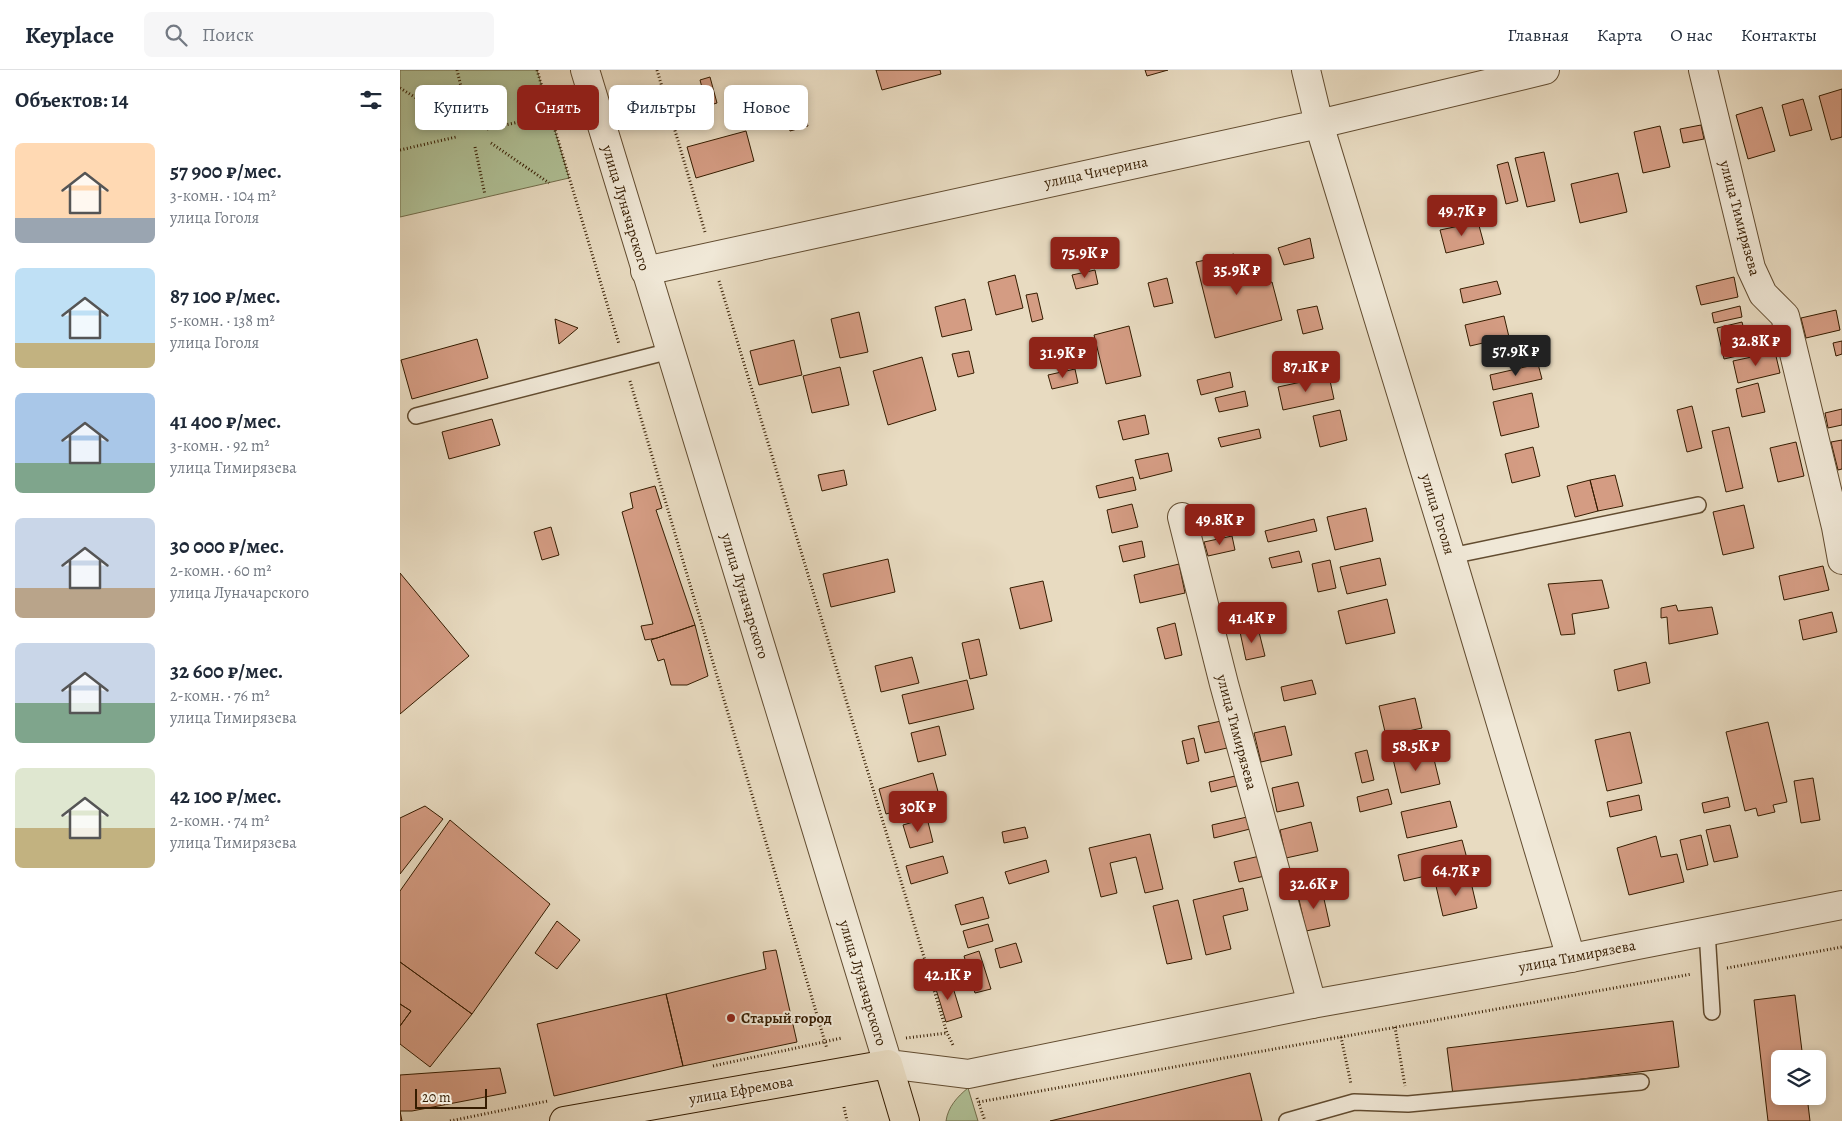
<!DOCTYPE html>
<html lang="ru">
<head>
<meta charset="utf-8">
<style>
  body { margin:0; font-family:Alegreya,serif; background:#f6f6f7; color:#1f2937; height:100vh; display:flex; flex-direction:column; font-size:19px; white-space:nowrap }
  * { box-sizing:border-box; margin:0 }
  p { font-size:16px; color:#747a83 }
  .icon { flex:none; width:28px; height:28px; fill:none; stroke:currentColor; stroke-width:2; stroke-linecap:round; stroke-linejoin:round }
  .map { position:relative; flex:1; overflow:hidden }
  .details { display:flex; flex-direction:column; background:#fff; width:400px }
  .details>* { flex:none }
  .guide { position:absolute; left:15px; top:15px; width:475px; height:45px; display:flex; gap:10px }
  .controls { position:absolute; left:1371px; top:980px; display:grid; gap:10px }
  .controls a { display:grid; place-items:center; width:55px; height:55px; border-radius:8px; background:#fff; box-shadow:0 2px 8px #0003; font-size:25px }
  .scale { position:absolute; left:15px; bottom:12px; width:72px; box-sizing:border-box; padding-left:5px; border:2px solid #351c00; border-top:0; font-size:14px; line-height:18px; white-space:nowrap; color:#351c00; -webkit-text-stroke:4px #f0e8d7; paint-order:stroke }
  .price { position:absolute; translate:-50% -42px; padding:0 11px; border-radius:5px; background:#8f2418; color:#fff; font-size:16px; line-height:32px; filter:drop-shadow(0 1px 2px #0008) }
  .price::after { content:''; position:absolute; left:50%; top:30px; width:15px; height:11px; margin-left:-8px; background:inherit; clip-path:polygon(0 0,100% 0,50% 100%) }
  .price.selected { background:#222; color:#fff }
  ul { padding:0; list-style:none }
  li { display:flex; align-items:center; gap:15px; height:125px; padding:0 15px }
  li span { display:grid; place-items:center; flex:none; width:140px; height:100px; border-radius:8px; color:#555 }
  li>.icon { margin-inline-start:auto }
  span .icon { width:60px; height:60px; fill:#fffc; stroke-width:1 }
  li b { font-size:21px }
  h2 { display:flex; justify-content:space-between; align-items:center; height:60px; padding:0 15px; font-size:21px }
  .chip { padding:0 18px; border-radius:8px; background:#fff; box-shadow:0 2px 8px #0003; font-size:18px; line-height:45px }
  .chip.selected { background:#8f2418; color:#fff }
  header { display:flex; align-items:center; gap:30px; box-sizing:border-box; height:70px; padding:0 25px; background:#fff; border-bottom:1px solid #e0e1e3 }
  header strong { font-size:24px }
  nav { display:flex; gap:28px; margin-inline-start:auto; font-size:18px }
  .search { width:350px; height:45px; background:#f6f6f7; display:flex; align-items:center; gap:12px; box-sizing:border-box; padding:0 18px; border-radius:8px; color:#747a83; font-size:19px }
  main { display:flex; flex:1; min-height:0 }
  .map>svg:first-child { display:block }
</style>
</head>
<body>
<header>
<strong>Keyplace</strong>
<div class="search"><svg class="icon" aria-label="search" viewBox="0 0 24 24"><circle cx="10" cy="10" r="6"/><path d="M15 15l6 6"/></svg>Поиск</div>
<nav><a>Главная</a><a>Карта</a><a>О нас</a><a>Контакты</a></nav>
</header>
<main>
<section class="details">
<h2>Объектов: 14<svg class="icon" aria-label="filters" viewBox="0 0 24 24"><path d="M4 7h16M4 17h16"/><circle cx="9" cy="7" r="2"/><circle cx="15" cy="17" r="2"/></svg></h2>
<ul>
<li><span style="background:linear-gradient(#ffd9b3 75%,#9aa5b1 0)"><svg class="icon" aria-label="home" viewBox="0 0 24 24"><path d="M3 11l9-7 9 7M6 9v11h12V9"/></svg></span><div><b>57 900 ₽/мес.</b><p>3-комн. · 104 m²</p><p>улица Гоголя</p></div></li>
<li><span style="background:linear-gradient(#bfe0f5 75%,#c2b280 0)"><svg class="icon" aria-label="home" viewBox="0 0 24 24"><path d="M3 11l9-7 9 7M6 9v11h12V9"/></svg></span><div><b>87 100 ₽/мес.</b><p>5-комн. · 138 m²</p><p>улица Гоголя</p></div></li>
<li><span style="background:linear-gradient(#a9c7e8 70%,#7fa58c 0)"><svg class="icon" aria-label="home" viewBox="0 0 24 24"><path d="M3 11l9-7 9 7M6 9v11h12V9"/></svg></span><div><b>41 400 ₽/мес.</b><p>3-комн. · 92 m²</p><p>улица Тимирязева</p></div></li>
<li><span style="background:linear-gradient(#c9d6e8 70%,#b9a48a 0)"><svg class="icon" aria-label="home" viewBox="0 0 24 24"><path d="M3 11l9-7 9 7M6 9v11h12V9"/></svg></span><div><b>30 000 ₽/мес.</b><p>2-комн. · 60 m²</p><p>улица Луначарского</p></div></li>
<li><span style="background:linear-gradient(#c9d6e8 60%,#7fa58c 0)"><svg class="icon" aria-label="home" viewBox="0 0 24 24"><path d="M3 11l9-7 9 7M6 9v11h12V9"/></svg></span><div><b>32 600 ₽/мес.</b><p>2-комн. · 76 m²</p><p>улица Тимирязева</p></div></li>
<li><span style="background:linear-gradient(#dfe7d0 60%,#c2b280 0)"><svg class="icon" aria-label="home" viewBox="0 0 24 24"><path d="M3 11l9-7 9 7M6 9v11h12V9"/></svg></span><div><b>42 100 ₽/мес.</b><p>2-комн. · 74 m²</p><p>улица Тимирязева</p></div></li>
</ul>
</section>
<div class="map">
<svg width="1442" height="1051" viewBox="0 0 1442 1051">
  <rect width="100%" height="100%" fill="#e8dbc1"/>
  <filter id="stains"><feTurbulence type="fractalNoise" baseFrequency=".004" numOctaves="4"/><feColorMatrix values="0 0 0 0 .2 0 0 0 0 .09 0 0 0 0 .02 0 0 0 .5 -.17"/></filter>
  <radialGradient id="worn" r=".72"><stop offset=".6" stop-color="#630" stop-opacity="0"/><stop offset="1" stop-color="#630" stop-opacity=".3"/></radialGradient>
  <path fill="#b0c197" stroke="#726e4c" d="M0,0h137l32,108 -169,39z
    M568,1018l10,33h-32c2,-14 11,-24 22,-33z"/>
  <path fill="#d49c83" stroke="#351c00" d="M476,0h64l1,4 -59,16z
    M745,0h23l-21,6z
    M310,7l7,26 -10,3 -7,-26z
    M1442,19v48l-11,3 -12,-44z
    M398,23l10,33 -18,5 -9,-33z
    M1403,29l9,31 -22,6 -8,-31z
    M1362,37l13,44 -27,8 -12,-44z
    M1301,55l3,14 -21,4 -3,-14z
    M1260,56l10,41 -27,6 -9,-41z
    M346,61l8,30 -58,17 -9,-31z
    M1144,82l11,49 -28,6 -12,-49z
    M1108,92l10,39 -12,3 -9,-39z
    M1218,103l9,39 -47,11 -9,-39z
    M1078,152l6,22 -38,9 -6,-23z
    M910,168l4,20 -30,7 -6,-17z
    M834,184l7,16 22,-7 4,20 5,-1 10,38 -67,18 -19,-76z
    M695,200l3,14 -22,5 -4,-14z
    M615,205l8,33 -27,7 -8,-33z
    M1334,207l4,20 -37,8 -5,-19z
    M767,208l6,25 -19,4 -6,-24z
    M1097,211l4,13 -38,9 -3,-14z
    M637,223l6,26 -11,3 -6,-27z
    M565,229l7,31 -30,7 -7,-30z
    M917,236l6,23 -20,5 -6,-24z
    M1340,236l2,11 -28,6 -2,-10z
    M1436,240l4,20 -34,8 -5,-20z
    M459,242l9,40 -28,6 -9,-39z
    M1104,246l5,21 -39,9 -5,-21z
    M155,249l23,9 -19,16z
    M1342,252l8,31 -26,6 -7,-31z
    M729,256l12,50 -35,8 -12,-49z
    M77,269l11,39 -76,21 -11,-39z
    M394,270l8,35 -43,10 -9,-34z
    M1139,271l3,13 -29,7 -3,-13z
    M1442,271v13l-6,2 -3,-13z
    M569,281l5,22 -16,4 -6,-23z
    M1375,282l5,21 -42,10 -5,-22z
    M522,287l14,53 -48,15 -15,-54z
    M1138,294l4,15 -49,11 -3,-15z
    M440,297l9,38 -37,8 -9,-37z
    M675,299l3,14 -26,6 -4,-14z
    M830,302l3,15 -32,8 -4,-15z
    M929,306l5,23 -51,11 -5,-23z
    M1358,313l7,29 -23,5 -6,-28z
    M845,321l3,15 -29,6 -4,-14z
    M1132,323l7,34 -38,9 -8,-34z
    M1292,336l10,42 -15,4 -10,-42z
    M1442,339v16l-14,3 -3,-15z
    M940,340l7,30 -27,7 -7,-31z
    M745,345l4,19 -26,6 -5,-19z
    M92,349l8,26 -51,14 -7,-27z
    M1329,357l14,61 -17,4 -14,-61z
    M859,359l2,9 -40,9 -3,-9z
    M1442,370v29l-4,1 -7,-28z
    M1396,372l8,34 -26,6 -8,-34z
    M1133,377l7,29 -28,7 -7,-29z
    M768,383l4,18 -32,8 -5,-19z
    M444,400l3,15 -25,6 -4,-16z
    M1215,405l8,31 -25,5 -8,-31z
    M733,407l3,13 -37,8 -3,-12z
    M1190,410l8,31 -23,6 -8,-31z
    M255,416l7,22 -6,2 39,115 -38,13 -12,2 -4,-14 12,-2 -31,-112 11,-4 -3,-15z
    M732,434l6,23 -26,6 -5,-23z
    M1344,435l10,43 -31,7 -10,-43z
    M966,438l7,33 -38,9 -8,-33z
    M914,449l3,12 -49,11 -3,-11z
    M151,457l8,28 -17,5 -8,-28z
    M832,466l3,14 -27,6 -4,-14z
    M742,471l3,16 -22,5 -4,-16z
    M899,481l3,11 -30,6 -3,-10z
    M980,488l6,27 -39,9 -7,-27z
    M488,489l7,33 -64,15 -8,-33z
    M930,490l6,28 -18,4 -6,-28z
    M779,494l6,29 -45,10 -6,-28z
    M1423,496l6,24 -45,10 -5,-24z
    M0,503l69,83 -69,58z
    M1202,510l7,28 -37,6 3,20 -14,1 -13,-51z
    M643,511l9,40 -32,8 -10,-41z
    M987,529l8,34 -49,11 -8,-33z
    M1276,535l2,6 34,-4 6,27 -49,10 -2,-27 -6,1v-10z
    M1432,542l5,20 -34,8 -4,-20z
    M775,553l7,32 -17,4 -8,-31z
    M295,555l13,51 -21,9h-16l-7,-26 -6,2 -7,-21z
    M858,558l7,28 -19,4 -6,-28z
    M579,569l8,36 -17,4 -8,-36z
    M512,587l7,26 -38,9 -6,-26z
    M1246,592l4,21 -32,8 -4,-21z
    M567,610l7,29 -65,15 -7,-29z
    M912,610l4,14 -32,7 -3,-14z
    M1015,628l7,30 -36,8 -7,-30z
    M821,651l6,27 -22,5 -7,-27z
    M1368,652l19,80 -14,3 2,7 -17,4 -2,-8 -11,3 -19,-79z
    M539,656l7,29 -28,7 -7,-29z
    M885,656l7,29 -31,7 -7,-29z
    M1230,662l12,51 -35,8 -12,-51z
    M794,668l5,23 -12,3 -5,-23z
    M967,680l7,30 -12,3 -7,-30z
    M1032,681l8,33 -39,9 -8,-34z
    M533,703l7,26 -54,15 -7,-25z
    M835,706l2,10 -26,6 -2,-10z
    M1413,708l7,42 -19,3 -7,-42z
    M898,712l6,24 -27,6 -5,-24z
    M988,719l4,15 -32,8 -3,-15z
    M1239,725l3,15 -32,7 -3,-15z
    M1328,727l2,10 -26,6 -2,-10z
    M1050,731l7,26 -50,11 -6,-26z
    M25,736l18,13 -43,55v-56z
    M847,747l3,12 -36,9 -2,-13z
    M527,748l6,24 -23,6 -7,-23z
    M50,750l100,84 -78,110 -72,-52v-71z
    M911,752l7,29 -32,7 -6,-28z
    M1330,755l8,32 -24,5 -8,-32z
    M625,757l3,11 -24,5 -2,-11z
    M750,764l13,55 -18,4 -9,-36 -26,6 7,30 -16,4 -12,-49z
    M1301,765l7,30 -21,5 -7,-30z
    M1256,766l5,21 16,-3 7,28 -55,13 -12,-47z
    M1062,770l7,26 -65,15 -6,-26z
    M864,785l5,20 -30,7 -5,-20z
    M543,786l5,17 -37,11 -5,-18z
    M646,790l3,12 -40,12 -4,-12z
    M1070,808l7,30 -34,8 -7,-30z
    M843,818l5,22 -25,6 8,33 -25,6 -13,-55z
    M922,820l8,36 -24,5 -8,-36z
    M583,827l6,21 -28,7 -6,-20z
    M778,830l14,59 -25,5 -14,-58z
    M157,851l23,19 -23,29 -22,-16z
    M588,854l5,17 -25,7 -5,-17z
    M616,873l6,19 -22,6 -5,-19z
    M376,880l21,92 -114,24 -17,-72 100,-25 -3,-17z
    M579,881l12,38 -16,4 -11,-37z
    M0,892l72,52 -42,53 -30,-23v-18l11,-15 -11,-7z
    M551,911l11,36 -16,5 -11,-36z
    M266,924l17,72 -129,30 -17,-72z
    M1395,925l8,64h-23v37h27l3,25h-42l-14,-121z
    M0,934l11,7 -11,15z
    M1273,951l6,46 -226,28 -6,-47z
    M100,998l6,25 -94,18h-12l2,10h-2v-46z
    M850,1003l12,48h-212z"/>
  <g fill="none" stroke-linecap="round" stroke-linejoin="round">
    <g stroke="#624c30" stroke-width="18">
      <path id="service" d="M16,346l254,-65
        M1051,486l247,-51
        M1307,861l5,81
        M887,1051l67,-19 54,2 233,-22"/>
    </g>
    <g stroke="#624c30" stroke-width="30">
      <path id="minor" d="M906,0l13,54 132,432 120,402
        M1303,0l48,198 12,26 22,22 51,211 6,33
        M245,201l674,-147 226,-54
        M782,447l42,167 88,320"/>
    </g>
    <g stroke="#624c30" stroke-width="30">
      <path id="tertiary" d="M185,0l303,994 80,10 344,-70 259,-46 271,-53"/>
    </g>
    <g stroke="#351c00" stroke-width="30">
      <path id="primary" d="M164,1051l324,-57 17,57"/>
    </g>
    <path stroke="#351c00" stroke-width="3" stroke-dasharray="1 2.5" stroke-linecap="butt" d="M57,0l11,46
      M137,0l82,274
      M257,0l48,162
      M0,18l52,32
      M87,59l63,-14
      M91,73l58,40
      M75,77l10,48
      M0,80l56,-13
      M319,211l228,752 7,14
      M230,311l197,668
      M1327,898l115,-21
      M995,957l10,59
      M941,967l10,47
      M506,968l41,-5
      M313,996l129,-28
      M577,1028l8,23
      M579,1032l713,-128
      M444,1037l3,14
      M50,1051l98,-20"/>
    <use href="#service" stroke="#f0e8d7" stroke-width="15"/>
    <use href="#minor" stroke="#f0e8d7" stroke-width="28"/>
    <use href="#tertiary" stroke="#f0e8d7" stroke-width="28"/>
    <use href="#primary" stroke="#e8dbc1" stroke-width="28"/>
  </g>
  <circle fill="#8f2418" stroke="#f0e8d7" stroke-width="2" cx="331" cy="948" r="5"/>
  <g text-anchor="middle" dominant-baseline="central" stroke-width="4" stroke-linejoin="round" paint-order="stroke">
    <g font-size="15" fill="#351c00" stroke="#f0e8d7">
      <text transform="translate(696 102) rotate(-12)">улица Чичерина</text>
      <text transform="translate(226 138) rotate(73)">улица Луначарского</text>
      <text transform="translate(1340 148) rotate(75)">улица Тимирязева</text>
      <text transform="translate(1038 444) rotate(73)">улица Гоголя</text>
      <text transform="translate(345 526) rotate(73)">улица Луначарского</text>
      <text transform="translate(837 662) rotate(75)">улица Тимирязева</text>
      <text transform="translate(1177 886) rotate(-11)">улица Тимирязева</text>
      <text transform="translate(463 913) rotate(73)">улица Луначарского</text>
      <text transform="translate(341 1020) rotate(-10)">улица Ефремова</text>
    </g>
    <g font-size="15" font-weight="bold" fill="#351c00" stroke="#f0e8d7" text-anchor="start">
      <text x="341" y="948">Старый город</text>
    </g>
  </g>
  <rect width="100%" height="100%" filter="url(#stains)"/>
  <rect width="100%" height="100%" fill="url(#worn)"/>
</svg>
<div class="controls">
<a><svg class="icon" aria-label="layers" viewBox="0 0 24 24"><path d="M12 4l9 5-9 5-9-5zM3 14l9 5 9-5"/></svg></a>
</div>
<div class="scale">20 m</div>
<b class="price" style="left:1062px;top:167px">49.7K ₽</b>
<b class="price" style="left:685px;top:209px">75.9K ₽</b>
<b class="price" style="left:837px;top:226px">35.9K ₽</b>
<b class="price" style="left:1356px;top:297px">32.8K ₽</b>
<b class="price selected" style="left:1116px;top:307px">57.9K ₽</b>
<b class="price" style="left:663px;top:309px">31.9K ₽</b>
<b class="price" style="left:906px;top:323px">87.1K ₽</b>
<b class="price" style="left:820px;top:476px">49.8K ₽</b>
<b class="price" style="left:852px;top:574px">41.4K ₽</b>
<b class="price" style="left:1016px;top:702px">58.5K ₽</b>
<b class="price" style="left:518px;top:763px">30K ₽</b>
<b class="price" style="left:1056px;top:827px">64.7K ₽</b>
<b class="price" style="left:914px;top:840px">32.6K ₽</b>
<b class="price" style="left:548px;top:931px">42.1K ₽</b>
<div class="guide">
<a class="chip">Купить</a>
<a class="chip selected">Снять</a>
<a class="chip">Фильтры</a>
<a class="chip">Новое</a>
</div>
</div>
</main>
</body>
</html>
